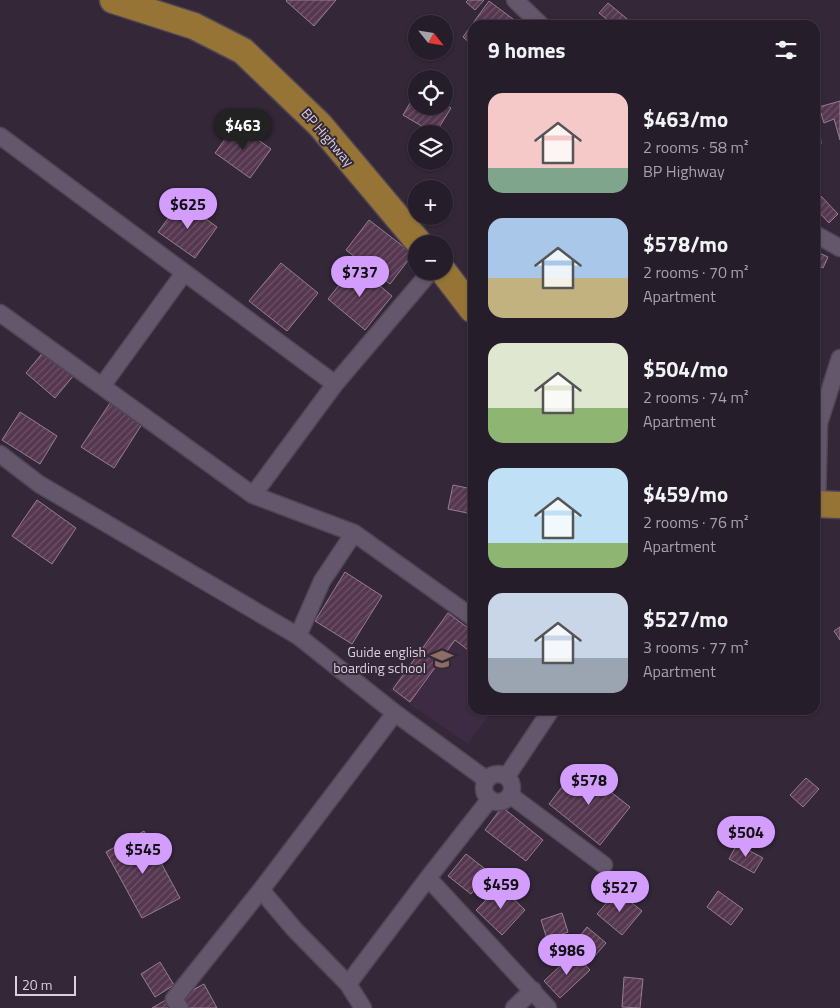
<!DOCTYPE html>
<html lang="en">
<head>
<meta charset="utf-8">
<style>
  body { margin:0; font-family:"Titillium Web",sans-serif; background:#2e2632; color:#f1f3f6; height:100vh; display:flex; flex-direction:column; font-size:19px; white-space:nowrap }
  * { box-sizing:border-box; margin:0 }
  p { font-size:16px; color:#a4a2a8 }
  .icon { flex:none; width:28px; height:28px; fill:none; stroke:currentColor; stroke-width:2; stroke-linecap:round; stroke-linejoin:round }
  .map { position:relative; flex:1; overflow:hidden }
  .sheet { position:absolute; left:468px; top:20px; width:352px; height:695px; display:flex; flex-direction:column; background:#261d2a; border-radius:15px; box-shadow:0 1px 4px #0004,0 0 0 1px #423b47 }
  .sheet>* { flex:none }
  .needle { width:32px; rotate:120deg }
  .tools { position:absolute; left:408px; top:15px; display:grid; gap:10px }
  .tools a { display:grid; place-items:center; width:45px; height:45px; border-radius:50%; background:#261d2a; box-shadow:0 1px 4px #0004,0 0 0 1px #423b47; font-size:25px }
  .scale { position:absolute; left:15px; bottom:12px; width:61px; box-sizing:border-box; padding-left:5px; border:2px solid #d9d1dc; border-top:0; font-size:14px; line-height:18px; white-space:nowrap; color:#d9d1dc; -webkit-text-stroke:4px #332738; paint-order:stroke }
  .price { position:absolute; translate:-50% -42px; padding:0 11px; border-radius:18px; background:#d29dfd; color:#111; font-size:16px; line-height:32px; filter:drop-shadow(0 1px 2px #0008) }
  .price::after { content:''; position:absolute; left:50%; top:30px; width:15px; height:11px; margin-left:-8px; background:inherit; clip-path:polygon(0 0,100% 0,50% 100%) }
  .price.on { background:#222; color:#fff }
  ul { padding:0; list-style:none }
  li { display:flex; align-items:center; gap:15px; height:125px; padding:0 20px }
  li span { display:grid; place-items:center; flex:none; width:140px; height:100px; border-radius:15px; color:#555 }
  li>.icon { margin-inline-start:auto }
  span .icon { width:60px; height:60px; fill:#fffc; stroke-width:1 }
  li b { font-size:21px }
  h2 { display:flex; justify-content:space-between; align-items:center; height:60px; padding:0 20px; font-size:21px }
  .map>svg:first-child { display:block }
</style>
</head>
<body>
<div class="map">
<svg width="840" height="1008" viewBox="0 0 840 1008">
  <defs>
    <pattern id="building-hatch" width="6" height="6" patternUnits="userSpaceOnUse" patternTransform="scale(1.25)"><rect width="6" height="6" fill="#563750"/><path d="M-1 1l2-2M0 6l6-6M5 7l2-2" fill="none" stroke="#6e5369"/></pattern>
  </defs>
  <rect width="100%" height="100%" fill="#332738"/>
  <path fill="#3c2b42" d="M448,611l24,18v81h21l-25,34 -79,-54z"/>
  <path fill="url(#building-hatch)" stroke="#947f8f" d="M287,0h49l-22,26 -28,-25z
    M468,0h16l-9,10 -9,-8z
    M489,1l24,18 -4,6h-37v20l-9,-8z
    M608,3l24,20 -2,2h-16l-15,-12z
    M416,93v13h28v-2l7,4 -16,26 -32,-19z
    M840,101v39l-6,-21 -10,4 -5,-16z
    M236,124l35,25 -21,29 -35,-25z
    M820,130l1,14 -6,1v-14z
    M820,195l18,19 -9,9 -14,-15v-8z
    M181,201l36,26 -22,31 -37,-26z
    M369,220l44,34 -23,30 -44,-34z
    M815,251l13,6 -5,11 -8,-4z
    M281,263l37,30 -31,38 -38,-30z
    M355,265l37,31 -27,34 -37,-31z
    M45,350l29,25 -19,23 -29,-25z
    M110,403l32,21 -28,44 -33,-21z
    M20,412l37,24 -17,28 -38,-24z
    M453,485l19,4v25l-24,-5z
    M37,500l39,28 -24,36 -40,-28z
    M345,572l37,24 -30,48 -37,-23z
    M448,613l24,18v22l-17,-13 -45,62 -17,-13z
    M840,627v13l-6,-9z
    M578,766l52,41 -30,38 -51,-41z
    M806,778l13,11 -16,18 -13,-12z
    M502,807l41,33 -17,21 -41,-31z
    M144,831l36,67 -38,20 -36,-66z
    M737,844l26,14 -9,15 -25,-14z
    M466,854l23,18 -18,22 -23,-18z
    M500,886l25,24 -23,25 -26,-25z
    M617,891l25,20 -20,24 -25,-21z
    M718,891l25,18 -12,16 -24,-18z
    M562,913l6,19 -21,7 -6,-19z
    M587,927l19,16 -13,15 -18,-16z
    M574,953l16,17 -30,28 -16,-17z
    M160,962l14,23 -19,12 -14,-23z
    M624,977l19,2 -3,29 -18,-1z
    M204,984l13,24h-30l-6,-12z
    M171,997l6,11h-25z"/>
  <g fill="none" stroke-linecap="round" stroke-linejoin="round">
    <g stroke="#504554" stroke-width="19">
      <path id="minor" d="M515,0l26,25
        M0,136l335,248
        M815,234l25,14
        M0,313l253,182 101,38 118,84
        M102,386l82,-113
        M0,454l39,30 259,152 97,77 92,67
        M253,495l82,-111 96,-113
        M817,504l2,-81 21,-65
        M298,636l24,-55 32,-48
        M484 788a14 14 0 1 1 28 0a14 14 0 1 1-28 0Z
        M507,776l44,-66
        M510,795l94,70
        M428,878l120,130
        M261,890l34,40 53,54
        M180,1008l-6,-9 87,-109 134,-177
        M363,1008l-15,-24 80,-106 62,-79
        M514,1008l19,-18"/>
    </g>
    <g stroke="#504554" stroke-width="29">
      <path id="trunk" d="M113,0l81,26 49,25 77,74 100,119
        M443,271l29,38
        M815,504l25,1"/>
    </g>
    <use href="#minor" stroke="#65576b" stroke-width="16"/>
    <use href="#trunk" stroke="#967436" stroke-width="26"/>
  </g>
  <defs>
    <g id="school-bare" transform="scale(1.725)"><path d="M0-5L7-2L0 1L-7-2ZM-4 1L0 2.5L4 1V4Q0 6-4 4Z" fill="#8d6e63" stroke="#332738" stroke-width="2.5" paint-order="stroke"/></g>
  </defs>
  <g fill-rule="evenodd">
    <use href="#school-bare" x="442" y="659"/>
  </g>
  <g text-anchor="middle" dominant-baseline="central" stroke-width="4" stroke-linejoin="round" paint-order="stroke">
    <g font-size="14" fill="#d9d1dc" stroke="#332738">
      <text transform="translate(328 137) rotate(49)">BP Highway</text>
    </g>
    <g font-size="14" fill="#d9d1dc" stroke="#332738" text-anchor="end">
      <text x="426" y="651">Guide english<tspan x="426" dy="16">boarding school</tspan></text>
    </g>
  </g>
</svg>
<div class="tools">
<a><svg class="needle" viewBox="-14 -14 28 28"><path d="M0-13l5 13h-10z" fill="#e53935"/><path d="M0 13l5-13h-10z" fill="#a4a2a8"/></svg></a>
<a><svg class="icon" aria-label="locate" viewBox="0 0 24 24"><circle cx="12" cy="12" r="6"/><path d="M12 2v4M12 18v4M2 12h4M18 12h4"/></svg></a>
<a><svg class="icon" aria-label="layers" viewBox="0 0 24 24"><path d="M12 4l9 5-9 5-9-5zM3 14l9 5 9-5"/></svg></a>
<a>+</a>
<a>−</a>
</div>
<div class="scale">20 m</div>
<b class="price on" style="left:243px;top:151px">$463</b>
<b class="price" style="left:188px;top:230px">$625</b>
<b class="price" style="left:360px;top:298px">$737</b>
<b class="price" style="left:589px;top:806px">$578</b>
<b class="price" style="left:746px;top:858px">$504</b>
<b class="price" style="left:143px;top:875px">$545</b>
<b class="price" style="left:501px;top:910px">$459</b>
<b class="price" style="left:620px;top:913px">$527</b>
<b class="price" style="left:567px;top:976px">$986</b>
<section class="sheet">
<h2>9 homes<svg class="icon" aria-label="filters" viewBox="0 0 24 24"><path d="M4 7h16M4 17h16"/><circle cx="9" cy="7" r="2"/><circle cx="15" cy="17" r="2"/></svg></h2>
<ul>
<li><span style="background:linear-gradient(#f6c9c9 75%,#7fa58c 0)"><svg class="icon" aria-label="home" viewBox="0 0 24 24"><path d="M3 11l9-7 9 7M6 9v11h12V9"/></svg></span><div><b>$463/mo</b><p>2 rooms · 58 m²</p><p>BP Highway</p></div></li>
<li><span style="background:linear-gradient(#a9c7e8 60%,#c2b280 0)"><svg class="icon" aria-label="home" viewBox="0 0 24 24"><path d="M3 11l9-7 9 7M6 9v11h12V9"/></svg></span><div><b>$578/mo</b><p>2 rooms · 70 m²</p><p>Apartment</p></div></li>
<li><span style="background:linear-gradient(#dfe7d0 65%,#8fb573 0)"><svg class="icon" aria-label="home" viewBox="0 0 24 24"><path d="M3 11l9-7 9 7M6 9v11h12V9"/></svg></span><div><b>$504/mo</b><p>2 rooms · 74 m²</p><p>Apartment</p></div></li>
<li><span style="background:linear-gradient(#bfe0f5 75%,#8fb573 0)"><svg class="icon" aria-label="home" viewBox="0 0 24 24"><path d="M3 11l9-7 9 7M6 9v11h12V9"/></svg></span><div><b>$459/mo</b><p>2 rooms · 76 m²</p><p>Apartment</p></div></li>
<li><span style="background:linear-gradient(#c9d6e8 65%,#9aa5b1 0)"><svg class="icon" aria-label="home" viewBox="0 0 24 24"><path d="M3 11l9-7 9 7M6 9v11h12V9"/></svg></span><div><b>$527/mo</b><p>3 rooms · 77 m²</p><p>Apartment</p></div></li>
</ul>
</section>
</div>
</body>
</html>
